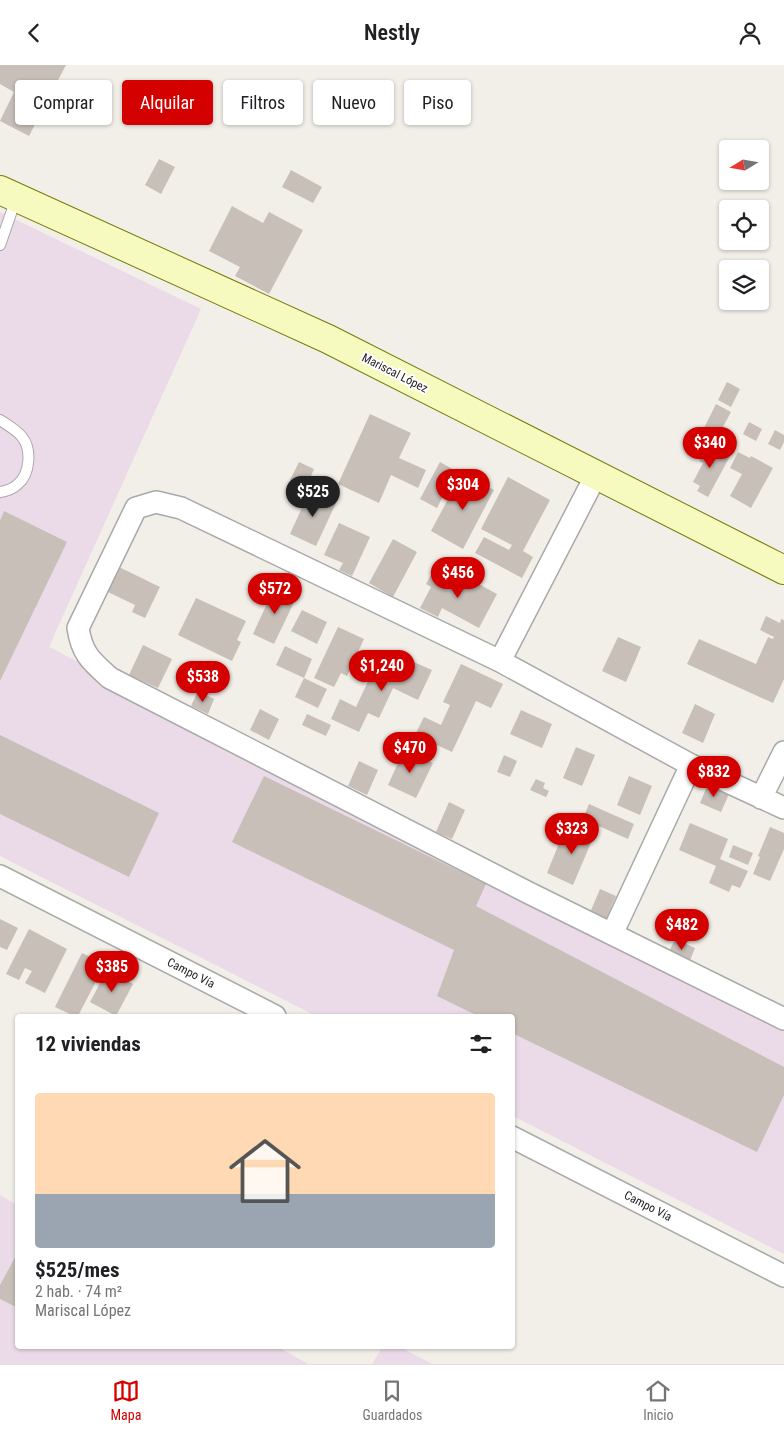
<!DOCTYPE html>
<html lang="es">
<head>
<meta charset="utf-8">
<style>
  body { margin:0; font-family:"Roboto Condensed",sans-serif; background:#f2f2f2; color:#202124; height:100vh; display:flex; flex-direction:column; font-size:19px; white-space:nowrap }
  * { box-sizing:border-box; margin:0 }
  p { font-size:16px; color:#757577 }
  .icon { flex:none; width:28px; height:28px; fill:none; stroke:currentColor; stroke-width:2; stroke-linecap:round; stroke-linejoin:round }
  .map { position:relative; flex:1; overflow:hidden }
  .sheet { position:absolute; left:15px; top:949px; width:500px; height:335px; display:flex; flex-direction:column; background:#fff; border-radius:5px; box-shadow:0 1px 4px #0004 }
  .sheet>* { flex:none }
  .guide { position:absolute; left:15px; top:15px; width:500px; height:45px; display:flex; gap:10px }
  .needle { width:32px; rotate:259deg }
  .tools { position:absolute; left:719px; top:75px; display:grid; gap:10px }
  .tools a { display:grid; place-items:center; width:50px; height:50px; border-radius:5px; background:#fff; box-shadow:0 1px 4px #0004; font-size:25px }
  .price { position:absolute; translate:-50% -42px; padding:0 11px; border-radius:18px; background:#d40000; color:#fff; font-size:16px; line-height:32px; filter:drop-shadow(0 1px 2px #0008) }
  .price::after { content:''; position:absolute; left:50%; top:30px; width:15px; height:11px; margin-left:-8px; background:inherit; clip-path:polygon(0 0,100% 0,50% 100%) }
  .price.active { background:#222; color:#fff }
  ul { padding:0; list-style:none }
  li { display:grid; align-content:center; gap:10px; height:265px; padding:0 20px }
  li+li { border-top:1px solid #e0e0e0 }
  li span { display:grid; place-items:center; height:155px; border-radius:5px; color:#555 }
  li>.icon { margin-inline-start:auto }
  span .icon { width:90px; height:90px; fill:#fffc; stroke-width:1 }
  li b { font-size:21px }
  h2 { display:flex; justify-content:space-between; align-items:center; height:60px; padding:0 20px; font-size:21px }
  .pill { padding:0 18px; border-radius:5px; background:#fff; box-shadow:0 1px 4px #0004; font-size:18px; line-height:45px }
  .pill.active { background:#d40000; color:#fff }
  header { display:flex; justify-content:space-between; align-items:center; height:65px; padding:0 20px; background:#fff; font-size:22px; font-weight:600 }
  .tab-bar { display:flex; justify-content:space-around; align-items:center; height:70px; border-top:1px solid #e0e0e0; background:#fff; font-size:14px; color:#757577 }
  .tab-bar a { display:grid; justify-items:center; gap:2px }
  .tab-bar .active { color:#d40000 }
  .map>svg:first-child { display:block }
</style>
</head>
<body>
<header><svg class="icon" aria-label="back" viewBox="0 0 24 24"><path d="M15 5l-7 7 7 7"/></svg>Nestly<svg class="icon" aria-label="person" viewBox="0 0 24 24"><circle cx="12" cy="8" r="4"/><path d="M4 21q1-7 8-7t8 7"/></svg></header>
<div class="map">
<svg width="784" height="1299" viewBox="0 0 784 1299">
  <rect width="100%" height="100%" fill="#f2efe9"/>
  <path fill="#ebdbe8" d="M0,147l201,97 -152,338 735,375v232l-271,-138 -1,-100h-196l-316,-160z
    M0,1130l17,10 1,141h258l32,18h-308z
    M383,1281h15l34,18h-60z"/>
  <path fill="#c7bfb8" d="M0,0h66l-37,71 -29,-15 14,-29 -14,-8z
    M159,94l16,8 -14,27 -16,-9z
    M291,105l31,17 -9,16 -31,-16z
    M232,141l31,17 6,-11 34,18 -34,64 -34,-18 5,-9 -31,-16z
    M727,317l13,7 -9,18 -13,-7z
    M716,339l15,8 -13,24 -14,-8z
    M370,349l41,19 -12,25 27,12 -8,18 -27,-13 -12,28 -41,-19z
    M749,357l13,7 -6,12 -13,-7z
    M775,365l9,5v7l-4,8 -12,-6z
    M706,378l24,13 -22,41 -11,-6 3,-5 -7,-4 10,-19 -4,-2 2,-4 -2,-2z
    M738,387l12,6 1,-2 22,12 -22,40 -21,-12 12,-22 -12,-6z
    M299,397l15,7 -8,19 -16,-8z
    M440,397l16,9 -19,37 -17,-9z
    M462,408l32,17 -31,59 -32,-18z
    M508,412l42,23 -27,51 10,6 -11,21 -47,-25 9,-16 25,13 3,-5 -31,-16z
    M310,425l26,13 -20,43 -26,-12z
    M4,446l63,31 -67,139v-160z
    M339,458l31,14 -18,39 -13,-6 4,-7 -19,-8z
    M393,474l24,13 -24,45 -24,-14z
    M119,502l41,20 -15,31 -13,-6 3,-7 -27,-13z
    M435,502l5,3 -2,4 17,9 -2,4 5,2 6,-13 33,18 -18,34 -37,-20 -4,9 -18,-9 11,-21 -5,-3z
    M275,521l22,10 -23,48 -21,-10z
    M196,533l50,23 -9,19 4,2 -9,19 -54,-26z
    M302,545l25,12 -10,22 -26,-13z
    M766,551l14,7 1,-4 3,1v59l-11,24 -86,-39 12,-25 57,25 12,-27 5,2 1,-2 -14,-7z
    M338,562l26,12 -17,37 -6,-3 -7,14 -20,-9z
    M618,572l23,10 -15,35 -24,-11z
    M143,580l29,14 -14,29 -29,-13z
    M285,581l27,13 -8,19 23,11 -9,19 -23,-11 9,-19 -28,-13z
    M407,594l25,11 -14,30 -25,-12 -14,30 -11,-5 -9,19 -28,-13 9,-20 16,8 22,-47 23,11z
    M461,599l42,20 -12,24 -15,-7 -24,51 -37,-17 9,-18 17,8 9,-20 -7,-3z
    M198,626l16,8 -6,15 -17,-8z
    M695,639l20,10 -12,29 -21,-10z
    M260,644l19,10 -10,21 -19,-10z
    M521,645l31,14 -10,24 -32,-14z
    M307,649l24,11 -5,11 -24,-11z
    M0,670l159,78 -30,64 -129,-63z
    M576,682l19,8 -13,31 -19,-8z
    M404,685l29,13 -17,35 -28,-13z
    M504,690l13,6 -7,16 -13,-5z
    M359,696l19,9 -11,25 -19,-9z
    M264,711l222,108 -10,22 308,161v28l-27,57 -245,-119v-17h-34l-41,-20 17,-46 -222,-108z
    M629,711l23,10 -12,29 -23,-10z
    M536,714l9,4 -2,5 6,3 -3,6 -16,-7z
    M708,719l21,10 -8,18 -21,-9z
    M449,737l16,8 -13,29 -16,-7z
    M589,739l45,20 -6,15 -45,-20z
    M690,758l38,16 -8,20 28,12 -8,17 -8,-3 -3,7 -20,-9 7,-17 -37,-16z
    M579,759l17,7 -23,54 -26,-12 13,-32 10,4z
    M770,762l14,6v16l-14,32 -17,-7 7,-17 -2,-1z
    M733,780l20,8 -5,12 -19,-8z
    M600,824l16,7 -11,26 -16,-7z
    M0,854l18,9 -11,22 -7,-3z
    M29,864l38,20 -22,44 -20,-10 7,-12 -7,-3 -6,12 -13,-6z
    M675,874l20,9 -6,15 -21,-9z
    M82,888l23,11 -27,52h-4l-19,-9z
    M107,905l26,14 -17,32 -26,-14z
    M18,1187v56l-18,-9v-14z"/>
  <g fill="none" stroke-linecap="round" stroke-linejoin="round">
    <g stroke="#a9a9a9" stroke-width="12">
      <path id="lane" d="M0,180l16,-46
        M0,355c7,5 17,10 22,17 10,12 8,37 -4,47 -5,5 -11,7 -18,8"/>
    </g>
    <g stroke="#a9a9a9" stroke-width="24">
      <path id="street" d="M500,596l96,-186
        M761,733l23,-46
        M784,743l-93,-43 -191,-104 -319,-153 -25,-6 -20,6 -58,120c4,26 13,33 32,50l419,215 255,126
        M0,811l275,140
        M612,869l79,-169
        M512,1072l272,139"/>
    </g>
    <g stroke="#707d05" stroke-width="30">
      <path id="secondary" d="M0,125l328,149 456,231"/>
    </g>
    <use href="#lane" stroke="#fff" stroke-width="10"/>
    <use href="#street" stroke="#fff" stroke-width="21"/>
    <use href="#secondary" stroke="#f7fabf" stroke-width="28"/>
  </g>
  <g text-anchor="middle" dominant-baseline="central" stroke-width="4" stroke-linejoin="round" paint-order="stroke">
    <g font-size="12" fill="#222" stroke="#fff">
      <text transform="translate(395 308) rotate(27)">Mariscal López</text>
      <text transform="translate(191 908) rotate(27)">Campo Vía</text>
      <text transform="translate(648 1141) rotate(27)">Campo Vía</text>
    </g>
  </g>
</svg>
<div class="tools">
<a><svg class="needle" viewBox="-14 -14 28 28"><path d="M0-13l5 13h-10z" fill="#e53935"/><path d="M0 13l5-13h-10z" fill="#757577"/></svg></a>
<a><svg class="icon" aria-label="locate" viewBox="0 0 24 24"><circle cx="12" cy="12" r="6"/><path d="M12 2v4M12 18v4M2 12h4M18 12h4"/></svg></a>
<a><svg class="icon" aria-label="layers" viewBox="0 0 24 24"><path d="M12 4l9 5-9 5-9-5zM3 14l9 5 9-5"/></svg></a>
</div>
<b class="price" style="left:710px;top:404px">$340</b>
<b class="price" style="left:463px;top:446px">$304</b>
<b class="price active" style="left:313px;top:453px">$525</b>
<b class="price" style="left:458px;top:534px">$456</b>
<b class="price" style="left:275px;top:550px">$572</b>
<b class="price" style="left:382px;top:627px">$1,240</b>
<b class="price" style="left:203px;top:638px">$538</b>
<b class="price" style="left:410px;top:709px">$470</b>
<b class="price" style="left:714px;top:733px">$832</b>
<b class="price" style="left:572px;top:790px">$323</b>
<b class="price" style="left:682px;top:886px">$482</b>
<b class="price" style="left:112px;top:928px">$385</b>
<div class="guide">
<a class="pill">Comprar</a>
<a class="pill active">Alquilar</a>
<a class="pill">Filtros</a>
<a class="pill">Nuevo</a>
<a class="pill">Piso</a>
</div>
<section class="sheet">
<h2>12 viviendas<svg class="icon" aria-label="filters" viewBox="0 0 24 24"><path d="M4 7h16M4 17h16"/><circle cx="9" cy="7" r="2"/><circle cx="15" cy="17" r="2"/></svg></h2>
<ul>
<li><span style="background:linear-gradient(#ffd9b3 65%,#9aa5b1 0)"><svg class="icon" aria-label="home" viewBox="0 0 24 24"><path d="M3 11l9-7 9 7M6 9v11h12V9"/></svg></span><div><b>$525/mes</b><p>2 hab. · 74 m²</p><p>Mariscal López</p></div></li>
</ul>
</section>
</div>
<nav class="tab-bar">
<a class="active"><svg class="icon" aria-label="map" viewBox="0 0 24 24"><path d="M3 6l6-2 6 2 6-2v14l-6 2-6-2-6 2zM9 4v14M15 6v14"/></svg>Mapa</a>
<a><svg class="icon" aria-label="saved" viewBox="0 0 24 24"><path d="M7 4h10v16l-5-4-5 4z"/></svg>Guardados</a>
<a><svg class="icon" aria-label="home" viewBox="0 0 24 24"><path d="M3 11l9-7 9 7M6 9v11h12V9"/></svg>Inicio</a>
</nav>
</body>
</html>
